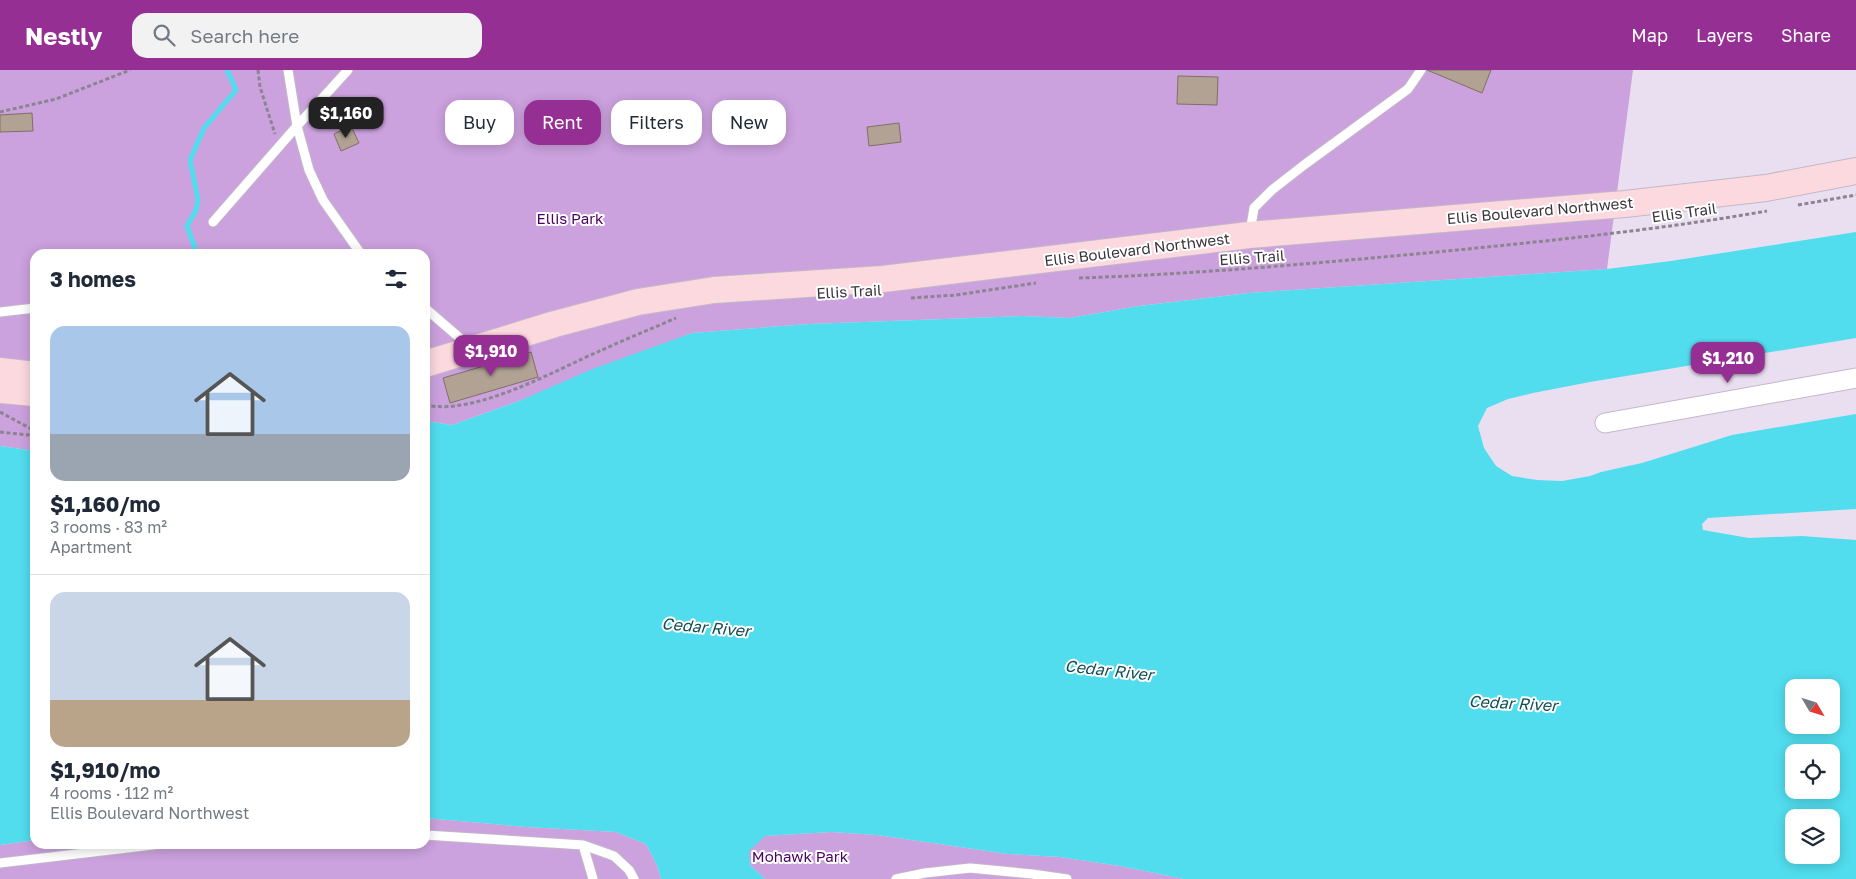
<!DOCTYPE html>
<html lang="en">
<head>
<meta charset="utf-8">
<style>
  body { margin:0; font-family:"Golos Text",sans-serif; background:#f2f2f3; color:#1f2937; height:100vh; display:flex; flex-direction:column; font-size:19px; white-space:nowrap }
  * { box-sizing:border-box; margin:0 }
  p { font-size:16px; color:#747a83 }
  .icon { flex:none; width:28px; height:28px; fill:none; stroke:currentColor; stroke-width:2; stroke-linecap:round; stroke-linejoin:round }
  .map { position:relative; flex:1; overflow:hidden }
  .sheet { position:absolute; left:30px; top:179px; width:400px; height:600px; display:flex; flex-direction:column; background:#fff; border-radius:15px; box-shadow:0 2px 12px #0003 }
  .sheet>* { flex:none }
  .guide { position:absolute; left:445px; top:30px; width:475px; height:45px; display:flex; gap:10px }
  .needle { width:32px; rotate:128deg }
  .buttons { position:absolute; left:1785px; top:609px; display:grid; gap:10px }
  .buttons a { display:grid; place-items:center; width:55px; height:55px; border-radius:10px; background:#fff; box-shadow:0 2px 12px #0003; font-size:25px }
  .price { position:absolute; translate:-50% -42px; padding:0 11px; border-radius:10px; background:#962f93; color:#fff; font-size:16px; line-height:32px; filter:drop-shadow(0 1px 2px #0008) }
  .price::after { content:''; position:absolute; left:50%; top:30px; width:15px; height:11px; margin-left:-8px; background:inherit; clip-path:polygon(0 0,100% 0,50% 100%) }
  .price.selected { background:#222; color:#fff }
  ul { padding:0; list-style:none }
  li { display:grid; align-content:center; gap:10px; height:265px; padding:0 20px }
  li+li { border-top:1px solid #e0e1e3 }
  li span { display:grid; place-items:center; height:155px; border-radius:15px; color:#555 }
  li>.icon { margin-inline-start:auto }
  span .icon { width:90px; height:90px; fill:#fffc; stroke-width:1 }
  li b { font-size:21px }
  h2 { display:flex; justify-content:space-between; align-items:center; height:60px; padding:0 20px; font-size:21px }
  .chip { padding:0 18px; border-radius:15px; background:#fff; box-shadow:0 2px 12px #0003; font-size:18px; line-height:45px }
  .chip.selected { background:#962f93; color:#fff }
  header { display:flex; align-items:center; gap:30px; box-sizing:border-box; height:70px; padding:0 25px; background:#962f93; color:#fff }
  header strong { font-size:24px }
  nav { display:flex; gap:28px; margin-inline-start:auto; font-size:18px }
  .search { width:350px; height:45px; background:#f2f2f3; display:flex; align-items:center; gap:12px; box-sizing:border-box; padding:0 18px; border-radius:15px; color:#747a83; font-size:19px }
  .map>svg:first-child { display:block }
</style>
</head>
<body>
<header>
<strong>Nestly</strong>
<div class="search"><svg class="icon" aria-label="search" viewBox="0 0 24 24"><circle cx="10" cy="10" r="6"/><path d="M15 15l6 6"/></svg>Search here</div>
<nav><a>Map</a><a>Layers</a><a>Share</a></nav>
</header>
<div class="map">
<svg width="1856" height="809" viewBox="0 0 1856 809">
  <rect width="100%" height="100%" fill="#eadff0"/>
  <path fill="#cba1de" d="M0,0h1633l-26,199 -358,24 -110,13 -69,12 -48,-2 -213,8 -117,9 -173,68 -67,24 -27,-4v-167h-390v197l-35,-5z
    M425,748l101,9 90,5 30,12 11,21 4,14h-661v-34l35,-5v4h390z
    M831,762l46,3 131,19 52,3 60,9 64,13h-419l-15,-14 -2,-16 16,-13z"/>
  <path fill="#51ddee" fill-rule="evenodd" d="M1856,162v106l-266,44 -57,11 -25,6 -21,9 -9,18 6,22 12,18 16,10 25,4 25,1 28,-5 11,-4 41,-9 90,-28 124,-21v95l-148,9 -6,6 1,6 46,8 53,-2 54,4v339h-672l-64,-13 -60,-9 -52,-3 -131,-19 -46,-3 -66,4 -16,15 1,14 15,14h-104l-4,-14 -11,-21 -30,-12 -90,-5 -101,-9v-397l27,4 67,-24 71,-31 102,-37 117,-9 213,-8 48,2 69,-12 110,-13 358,-24 64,-8zM1794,618h37v37h-37zM1794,682h37v38h-37zM1794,748h37v37h-37z
    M0,376l35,5v389l-35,5z"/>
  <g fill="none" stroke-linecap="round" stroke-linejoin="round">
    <path stroke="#51ddee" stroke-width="5" d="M197,184l-10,-28 9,-16 2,-10 -8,-40 14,-32 32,-38 -9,-20"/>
  </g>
  <path fill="#b1a294" stroke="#7f7064" d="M1427,0h64l-9,23z
    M1178,6l40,1 -1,28 -40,-1z
    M32,43l1,18 -33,1v-17z
    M899,53l2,19 -32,4 -2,-19z
    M351,56l8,17 -18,8 -7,-17z
    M531,282l7,25 -88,26 -7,-25z"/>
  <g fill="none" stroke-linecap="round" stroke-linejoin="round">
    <g stroke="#c3b8c8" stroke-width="11">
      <path id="lane" d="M348,0l-51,56 12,44 14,30 38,54
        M213,152l84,-96 -9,-56
        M1250,162l4,-24 18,-18 32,-25 104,-76 13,-19
        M425,238l44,38
        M0,242l35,-4
        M425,765l158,10 31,11 15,14 5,9
        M583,775l10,34
        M0,793l161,-19
        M896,809l29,-6 45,-5 62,6 35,5"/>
    </g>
    <g stroke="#c3b8c8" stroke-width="21">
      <path id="street" d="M1605,353l251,-45"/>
    </g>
    <g stroke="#c3b8c8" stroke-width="28">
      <path id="secondary" d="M425,294l130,-40 83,-22 76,-12 169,-11 366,-44 376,-31 141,-16 90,-17
        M0,301l35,4
        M0,320l35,3"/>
    </g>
    <path stroke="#8c8490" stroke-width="3" stroke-dasharray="4 2.5" stroke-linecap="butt" d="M258,0l2,17 15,47
      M0,42l56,-13 74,-29
      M1798,135l58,-10
      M1079,208c120,-4 239,-15 358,-26 110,-11 221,-22 330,-41
      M911,228l45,-3 80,-12
      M425,335c51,11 130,-35 177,-55 24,-11 49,-21 74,-32
      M0,342l35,19
      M0,362l28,3 7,-5"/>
    <use href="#lane" stroke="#fff" stroke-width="9"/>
    <use href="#street" stroke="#fff" stroke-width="19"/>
    <use href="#secondary" stroke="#fbd9de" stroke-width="26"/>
  </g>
  <g text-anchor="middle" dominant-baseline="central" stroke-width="4" stroke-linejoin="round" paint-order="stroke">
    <g font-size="15" fill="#3a353c" stroke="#fff">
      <text transform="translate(1540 140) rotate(-5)">Ellis Boulevard Northwest</text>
      <text transform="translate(1684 142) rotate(-8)">Ellis Trail</text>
      <text transform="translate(1137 179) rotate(-7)">Ellis Boulevard Northwest</text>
      <text transform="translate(1252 187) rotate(-4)">Ellis Trail</text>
      <text transform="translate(849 221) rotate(-3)">Ellis Trail</text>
    </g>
    <g font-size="15" fill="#4c0363" stroke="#fff">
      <text x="570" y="148">Ellis Park</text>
      <text x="800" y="786">Mohawk Park</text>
    </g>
    <g font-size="16" font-style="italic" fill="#114e55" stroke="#fff">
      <text transform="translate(706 557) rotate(5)">Cedar River</text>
      <text transform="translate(1109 600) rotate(6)">Cedar River</text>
      <text transform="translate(1513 633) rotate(3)">Cedar River</text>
    </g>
  </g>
</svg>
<div class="buttons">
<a><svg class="needle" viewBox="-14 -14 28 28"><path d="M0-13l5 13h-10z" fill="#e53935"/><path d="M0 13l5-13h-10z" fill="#747a83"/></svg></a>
<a><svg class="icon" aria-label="locate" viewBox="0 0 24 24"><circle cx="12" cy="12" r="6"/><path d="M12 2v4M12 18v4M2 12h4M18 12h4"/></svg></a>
<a><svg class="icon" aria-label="layers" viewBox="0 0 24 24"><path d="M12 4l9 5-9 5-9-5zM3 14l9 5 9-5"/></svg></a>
</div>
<b class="price selected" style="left:346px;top:69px">$1,160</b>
<b class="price" style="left:491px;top:307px">$1,910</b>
<b class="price" style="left:1728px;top:314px">$1,210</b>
<div class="guide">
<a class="chip">Buy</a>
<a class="chip selected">Rent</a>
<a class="chip">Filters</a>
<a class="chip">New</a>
</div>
<section class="sheet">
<h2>3 homes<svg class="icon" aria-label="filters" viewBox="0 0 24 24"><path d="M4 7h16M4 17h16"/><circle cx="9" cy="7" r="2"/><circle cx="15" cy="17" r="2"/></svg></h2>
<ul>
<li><span style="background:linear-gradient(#a9c7e8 70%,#9aa5b1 0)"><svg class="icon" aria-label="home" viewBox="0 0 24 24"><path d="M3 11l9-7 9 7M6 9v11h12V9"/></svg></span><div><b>$1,160/mo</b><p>3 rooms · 83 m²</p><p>Apartment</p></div></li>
<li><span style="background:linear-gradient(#c9d6e8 70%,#b9a48a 0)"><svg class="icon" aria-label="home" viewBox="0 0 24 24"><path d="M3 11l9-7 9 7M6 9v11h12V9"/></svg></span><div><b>$1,910/mo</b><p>4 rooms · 112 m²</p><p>Ellis Boulevard Northwest</p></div></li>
</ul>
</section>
</div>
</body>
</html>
